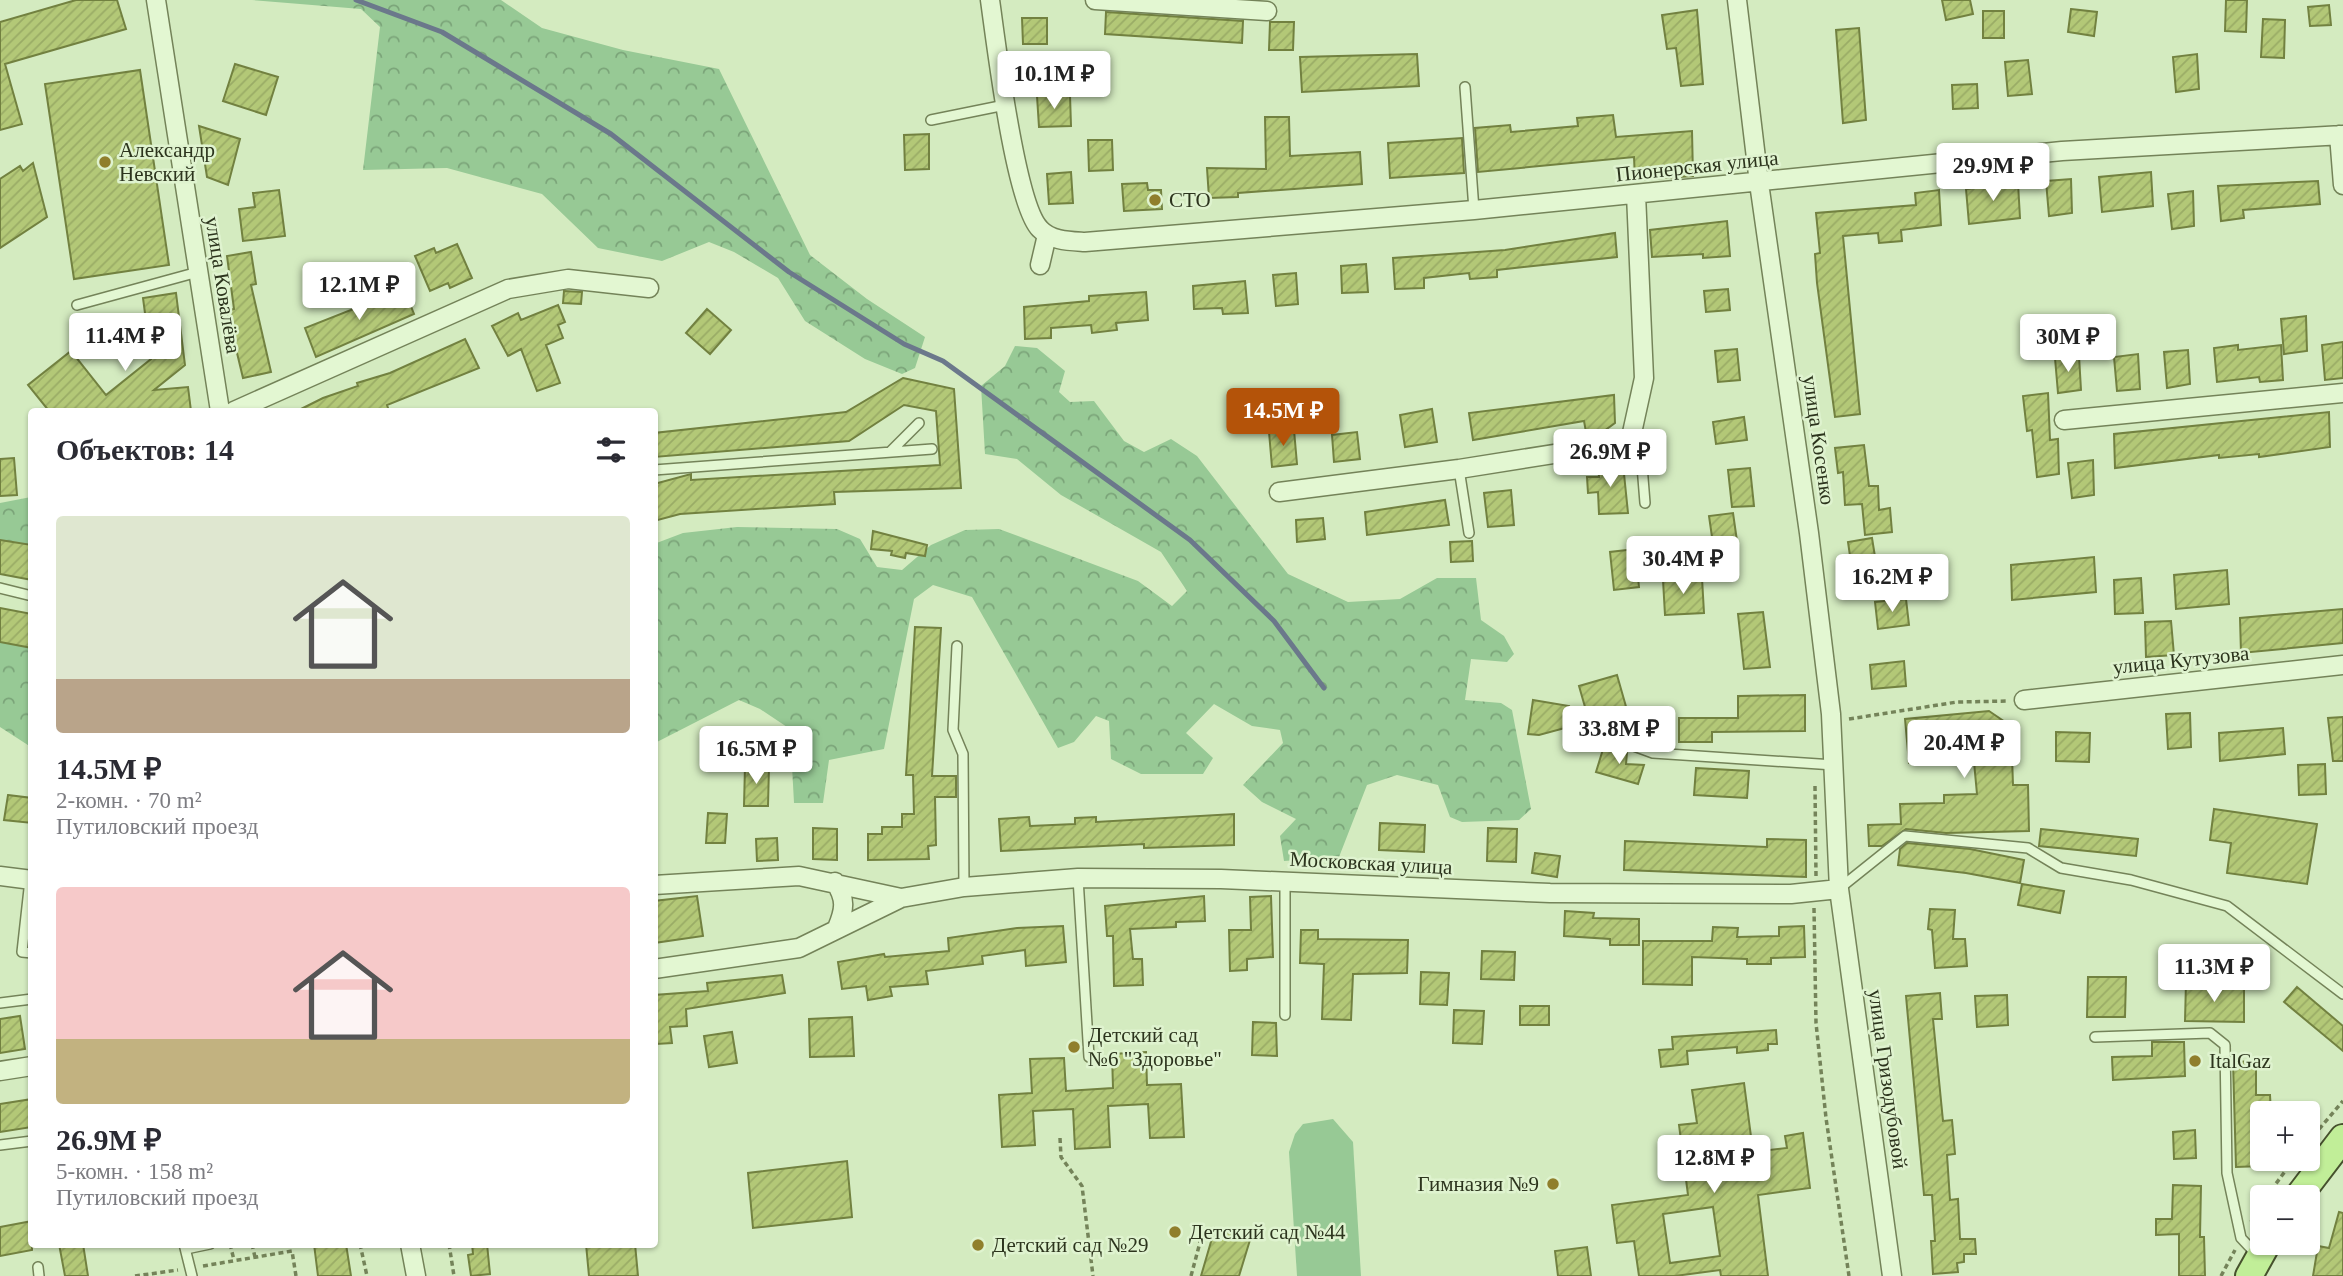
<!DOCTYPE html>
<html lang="ru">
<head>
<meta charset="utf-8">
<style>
  body { margin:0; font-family:Georgia,serif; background:#f2f2f3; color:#2b2b33; height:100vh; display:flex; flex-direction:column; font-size:26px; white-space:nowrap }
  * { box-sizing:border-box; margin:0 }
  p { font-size:23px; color:#7c7c81 }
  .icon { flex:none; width:38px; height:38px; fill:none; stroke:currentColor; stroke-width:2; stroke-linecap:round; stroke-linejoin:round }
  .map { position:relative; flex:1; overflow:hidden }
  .panel { position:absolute; left:28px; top:408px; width:630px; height:840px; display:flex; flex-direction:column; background:#fff; border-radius:7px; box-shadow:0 2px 5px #0004 }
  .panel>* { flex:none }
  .buttons { position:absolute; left:2250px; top:1101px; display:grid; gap:14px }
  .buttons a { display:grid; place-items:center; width:70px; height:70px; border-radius:7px; background:#fff; box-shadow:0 2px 5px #0004; font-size:35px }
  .price { position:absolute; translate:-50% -60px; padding:0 16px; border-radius:7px; background:#fff; color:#222; font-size:23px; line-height:46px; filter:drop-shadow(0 2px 4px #0008) }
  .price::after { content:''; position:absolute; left:50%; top:42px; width:21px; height:16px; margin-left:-10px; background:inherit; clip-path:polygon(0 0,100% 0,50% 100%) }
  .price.current { background:#b45309; color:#fff }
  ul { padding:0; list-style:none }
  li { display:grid; align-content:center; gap:14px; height:371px; padding:0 28px }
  li span { display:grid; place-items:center; height:217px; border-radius:7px; color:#555 }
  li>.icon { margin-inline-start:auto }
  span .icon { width:126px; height:126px; fill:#fffc; stroke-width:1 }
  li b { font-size:30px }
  h2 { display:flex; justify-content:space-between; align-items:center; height:84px; padding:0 28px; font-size:30px }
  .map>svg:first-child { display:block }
</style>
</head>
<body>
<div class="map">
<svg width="2343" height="1276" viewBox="0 0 2343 1276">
  <defs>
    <pattern id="forest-crowns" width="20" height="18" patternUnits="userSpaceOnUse" patternTransform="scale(1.75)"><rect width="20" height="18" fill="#97c995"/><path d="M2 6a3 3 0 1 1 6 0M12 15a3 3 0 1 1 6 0" fill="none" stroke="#7ba479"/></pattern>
    <pattern id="building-hatch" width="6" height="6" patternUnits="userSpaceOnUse" patternTransform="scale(1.75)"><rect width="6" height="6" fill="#b3c877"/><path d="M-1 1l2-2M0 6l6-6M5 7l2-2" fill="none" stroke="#9aac66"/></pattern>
  </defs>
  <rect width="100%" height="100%" fill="#d4ebc0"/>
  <path fill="url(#forest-crowns)" d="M252,0h249l41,28 81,22 96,19 91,186 57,44 58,38 -10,31 -13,6 -37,-15 -60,-38 -27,-43 -44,-26 -25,-10 -47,19 -64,-13 -56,-54 -95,-26 -84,2 17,-143 -19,-18z
    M1015,346l22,2 28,23 -6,21 11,10 24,-1 30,40 20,11 27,-13 26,17 91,118 60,28 52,-3 37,-21h39l5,42 23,16 10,18 -7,8 -36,-3 -6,41 36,3 11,7 19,99 -12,11 -57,2 -12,-5 -12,-32 -41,-10 -30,10 -28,72 -55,4 -4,-25 16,-17 -34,-17 -19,-17 40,-42 -3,-13 -28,-4 -38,-22 -28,29 27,25 -10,16h-62l-30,-15 -2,-38 -13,-5 -22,26 -16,6 -86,-151 -39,-12 -19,14 -30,150 -55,11 -6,43h-29l-4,-74 -30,-20 -21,-9 -84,43 -1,-199 29,-11 54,-6 100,2 23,10 17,28 25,3 29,-25 34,-15 34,-1 139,52 34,25 15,-15 -26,-39 -100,-57 -44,-36 -32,-5 -4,-68 24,-20z
    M31,497v48l-31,-5v-37z
    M0,642l31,6v99l-31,-20z"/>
  <path fill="#97c995" d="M1333,1119l20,23 8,134h-64l-8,-124 6,-18 8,-10z"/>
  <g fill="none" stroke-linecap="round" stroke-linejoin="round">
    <path stroke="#6b788b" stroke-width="5" d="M356,0l86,32 169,102 178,138 115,72 39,17 247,179 84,81 50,67"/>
  </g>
  <path fill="url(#building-hatch)" stroke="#728140" stroke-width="2" fill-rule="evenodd" d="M76,0h41l9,29 -121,35 17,60 -22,6v-108z
    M1942,0h28l3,14 -27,6z
    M2226,0h21l-1,32 -21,-1z
    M2329,5l2,20 -21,1 -2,-19z
    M2071,9l26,3 -3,24 -26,-4z
    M1697,10l6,74 -22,2 -5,-38 -9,1 -5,-34z
    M1983,11h21v27h-21z
    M1106,12l137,9 -1,22 -137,-9z
    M1022,18h25v26h-24z
    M2263,19l22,1 -1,38 -23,-1z
    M1270,22h24l-1,28h-24z
    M1859,28l7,92 -23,3 -7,-93z
    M1417,54l2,32 -117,6 -2,-35z
    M2197,54l2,35 -23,3 -3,-35z
    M2028,60l4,34 -24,2 -3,-34z
    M235,64l43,13 -12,38 -43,-14z
    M140,70l29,195 -95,14 -29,-195z
    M1977,84l1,24 -25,1 -1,-24z
    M1070,95l1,31 -32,1 -2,-31z
    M1613,115l3,22 76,-6 1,45 -58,4 -1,-23 -156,15 -3,-44 35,-3 1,7 67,-6 -1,-8z
    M1265,117h24l1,39 70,-4 2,32 -124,9v4l-29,1 -2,-30 59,1z
    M199,126l41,13 -12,46 -21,-8z
    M929,134v35l-24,1 -1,-35z
    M1462,138l2,35 -74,5 -2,-35z
    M1088,140h24l1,30 -24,1z
    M33,163l14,54 -47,31v-69l20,-13 3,5z
    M1071,172l2,31 -24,1 -2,-30z
    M2151,172l2,34 -51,6 -3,-35z
    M2071,179l1,34 -23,3 -3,-35z
    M2318,181l2,23 -77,6 1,8 -23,3 -3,-35z
    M1147,183l1,7h13l1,19 -38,2 -2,-27z
    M2018,183l2,35 -51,6 -3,-35z
    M279,190l6,46 -42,5 -4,-32 16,-2 -2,-14z
    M1939,190l2,35 -40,5 1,11 -23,2 -1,-10 -35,3 17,178 -25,3 -18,-134 -2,-29 5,-1 -4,-40 100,-8 -1,-12z
    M2193,191l1,35 -22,3 -4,-35z
    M1727,221l3,35 -27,2v-4l-51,3 -2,-27z
    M1615,233l2,24 -120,13v7l-27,2 -1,-6 -45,5v10l-29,1 -2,-31 112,-8z
    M457,244l15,34 -22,10 -2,-5 -18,8 -15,-35 19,-8 2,5z
    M251,252l5,32 -5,1 20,87 -28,6 -16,-67 7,-2 -7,-53z
    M1366,264l2,28 -26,1 -1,-27z
    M1296,273l2,31 -22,2 -3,-31z
    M1245,281l3,32 -25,1 -1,-6 -28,1 -1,-23z
    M404,289l10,25 -98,43 -11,-29z
    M1728,289l2,21 -24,2 -2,-21z
    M564,291l18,1 -1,12 -18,-1z
    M1146,292l2,28 -32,3 1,7 -25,3 -1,-8 -40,3v10l-26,1 -1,-32 65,-6v-5z
    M176,293l9,72 -31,25 34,-3 3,24h-142l-21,-26 43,-34 35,44 45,-36 -8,-61z
    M558,305l7,17 -7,3 5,13 -17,7 14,38 -23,8 -16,-42 -13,7 -16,-30 26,-13 3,7z
    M707,309l24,21 -21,24 -24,-21z
    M2306,316l1,35 -23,3 -3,-35z
    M465,339l14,29 -92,37 2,6h-92l26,-13 35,-12 -1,-3 33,-10z
    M2343,342v36l-18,2 -3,-35z
    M2238,345v5l43,-5 2,35 -23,2 -1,-5 -42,5 -3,-34z
    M1737,349l3,31 -22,2 -3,-31z
    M2188,350l2,34 -23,4 -3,-36z
    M2138,354l2,35 -23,2 -3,-34z
    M2079,356l2,34 -23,3 -3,-35z
    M903,378l51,11 7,99 -127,4 1,12 -155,10 -26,7v-37l37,-10v6l249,-15 -4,-54 -32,-6 -55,36 -195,16v-24l192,-21z
    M2048,393l2,47 8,-1 1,35 -22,3 -5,-47 -5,1 -4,-35z
    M1614,395l1,28 -11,8 -18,1 -2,-11 -111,19 -4,-27z
    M1432,409l5,33 -32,5 -5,-32z
    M2329,412l1,35 -71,10v-3l-40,4v-3l-104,13 -1,-34z
    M1744,417l3,23 -31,4 -3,-22z
    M1294,430l3,34 -25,3 -3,-35z
    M1357,432l3,27 -26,3 -2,-27z
    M1864,445l5,41h9l1,24 11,-2 2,24 -27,3 -3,-31 -17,1 -2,-33 -5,1 -3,-25z
    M14,458l3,37 -17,1v-37z
    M2093,460l1,35 -22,3 -4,-35z
    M1623,464l5,49 -29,1 -1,-22 -10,1 -1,-16h12l-1,-12z
    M1750,468l4,38 -22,1 -4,-37z
    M1511,490l3,35 -26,2 -4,-34z
    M1445,500l4,25 -82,10 -2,-23z
    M1733,513l4,28 -24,3 -4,-28z
    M1323,518l2,21 -28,3 -1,-22z
    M873,531l54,14 -2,11 -19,-3 -1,5 -14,-3 1,-4 -21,-2z
    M1872,538l9,56 -25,3 -8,-55z
    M0,540l32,5v35l-32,-6z
    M1472,541l1,20 -22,1 -1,-20z
    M1635,549l4,38 -25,3 -4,-38z
    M2094,557l2,35 -84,8 -1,-35z
    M2227,570l2,34 -53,5 -2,-34z
    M1702,578l2,35 -39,2 -2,-35z
    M2141,578l2,35 -28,1 -1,-34z
    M1906,599l3,26 -31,4 -3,-27z
    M0,608l32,6v34l-32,-6z
    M2343,609v34l-102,10 -1,-35z
    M1763,612l7,55 -26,2 -6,-55z
    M2171,621l3,34 -28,2 -1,-35z
    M915,627l26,1 -9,148h24v21h-21l1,48 -8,1 1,13 -61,1v-26h14v-7h20v-13h12l-1,-39h-7z
    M1904,661l2,25 -34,3 -2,-24z
    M1617,675l10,35 -38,11 -10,-35z
    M1805,695v36l-93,1v10h-33v-24h59v-22z
    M1533,700l36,6 -4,22 -26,7 -11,-1z
    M1989,711l22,15 2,59h15l1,46 -83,2 -40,-4 -24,17h-13l-1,-21 33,-1 -1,-20 44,-1v-8l33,-1 -5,-53 -31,3 1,15 -33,4 -4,-44z
    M2190,713l1,34 -23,2 -2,-35z
    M2343,717v44h-10l-5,-43z
    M2283,728l2,26 -65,7 -1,-28z
    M2056,732l34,1 -1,29 -33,-1z
    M1604,746l23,7 -1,11 18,1 -6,19 -42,-12z
    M2325,764l1,30 -27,1 -1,-30z
    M745,766l24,1 -1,39h-24z
    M1696,768l53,3 -2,27 -53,-3z
    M8,795l24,3v25l-28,-3z
    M2214,809l103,15 -10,60 -80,-11 4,-30 -21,-3z
    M708,813l19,1 -2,29h-19z
    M1234,814v31l-90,3v-4l-143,7 -2,-32 30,-2 1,9 45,-2v-6l21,-1v5z
    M1380,823l45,2 -1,27 -45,-2z
    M813,828l24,1v31l-24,-1z
    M1488,828l29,1 -1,33 -29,-1z
    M2041,829l97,10 -2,17 -97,-10z
    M777,838l1,22 -21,1 -1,-22z
    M1767,839l39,1v37l-182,-7 1,-29 142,6z
    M1907,843l63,6 54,11 -4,23 -54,-10 -68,-8 2,-16z
    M1535,853l25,3 -3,21 -25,-4z
    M2022,884l42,7 -4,22 -42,-8z
    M697,896l6,40 -49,7v-42z
    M1204,896l1,25 -29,1v5l-46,2 3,30h9l1,26 -29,1 -1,-50h-6l-2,-30z
    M1271,896l2,61 -26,2v11l-17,1 -1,-41h22l-1,-33z
    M1930,909l25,1 -2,29h12l2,27 -32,2 -3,-38 -4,-1z
    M1565,911l29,2 -1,5 46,1v26h-29v-6l-46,-3z
    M1063,926l3,36 -40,4 -1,-16 -43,6 1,8 -57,7 2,13 -38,3 2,9 -24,4 -2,-14 -24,3 -4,-27 46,-8 1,3 64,-6 -1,-13 69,-10z
    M1804,926l1,31 -34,1v6h-24v-5l-55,-2v28l-49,-1v-43h69l1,-14 25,1 -1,9 42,-1v-9z
    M1301,930h17v9l90,1 -1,33 -54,1 -2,46 -29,-1 2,-55 -24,-1z
    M1482,951l33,1 -1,28 -33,-1z
    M1421,972l28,1 -2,32 -27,-1z
    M782,975l3,18 -99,16 1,17 -17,1 2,16 -16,1 -2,-49 54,-4 -1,-8z
    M2088,977h38l-1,40h-38z
    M2186,982h22v6l36,1v33l-59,-1z
    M2297,987l46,39v25l-59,-49z
    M1940,993l2,26h-9l10,102 9,-1 3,34 -8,1 3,45 8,-1 2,40h15l1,15h-12v8l-7,1 1,9 -25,2 -2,-33h4l-3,-46h-8l-18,-199z
    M2007,995l1,30 -31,2 -2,-31z
    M1520,1006h29v19h-29z
    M1454,1010l30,1 -2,33 -29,-1z
    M20,1016l5,33 -25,4v-34z
    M852,1017l2,39 -44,1 -1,-38z
    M1253,1022l23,1 1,33 -25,-1z
    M1776,1030l1,14h-9v6l-31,3v-6l-50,4 1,13 -27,3 -2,-17 14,-1 -1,-12z
    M732,1032l5,31 -28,4 -5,-31z
    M2152,1042h32l1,34 -72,4 -1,-23 40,-1z
    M1146,1052l1,33 34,-1 3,53 -34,1 -2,-34 -40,2 2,41 -35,2 -2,-40 -40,2 2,34 -33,2 -3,-52 33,-2 -2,-34 34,-1 2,33 47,-3 -1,-34z
    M2256,1061v34h14l1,18h-8v53l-27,1 -3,-105z
    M1744,1083l9,69 34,-4 -2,-12 18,-3 7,55 -52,7 10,81h-47l-1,-6 -45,6h-36l-5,-35 -17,2 -5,-38 76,-10 -9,-70 18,-2 -5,-33zM1713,1207l7,49 -50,7 -7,-49z
    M32,1099v28l-32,5v-28z
    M2195,1130l1,28 -22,1 -1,-27z
    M847,1161l5,56 -99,11 -5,-55z
    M2173,1185l28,1 -1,51h4l1,39h-26v-42l-23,1v-16h16z
    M2339,1212l4,1v63h-30l5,-30 11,2z
    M32,1221v29l-32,6v-29z
    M1215,1228l35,12 -11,36h-38z
    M59,1244h24l5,32h-23z
    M314,1244h32l5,32h-33z
    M472,1244h15l3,30 -19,2 -3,-21 5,-1z
    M586,1244h49l3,32h-49z
    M1587,1247l4,29h-33l-3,-25z"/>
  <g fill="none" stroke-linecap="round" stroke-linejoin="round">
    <g stroke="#748359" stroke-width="12">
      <path id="service" d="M1465,87l9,123
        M931,120l74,-15
        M77,305l121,-33
        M1630,442l11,11 4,50
        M891,451l28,-28
        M1459,469l10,64
        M654,470l278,-21
        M0,588l32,8
        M957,646l-4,84 10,24 1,133
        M1582,727l71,26 181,12
        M1078,878l11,179
        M30,880l-8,72 10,1
        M1840,888l65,-52 123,12 33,20 70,12 96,26 116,88
        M0,1003l32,-4
        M1285,1015v-133
        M2095,1037l115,-4 15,12 2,128 14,65 16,17
        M0,1145l32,-4
        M184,1244l8,32
        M186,1249l24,-5
        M38,1267l1,9"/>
    </g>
    <g stroke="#748359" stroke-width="21">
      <path id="minor" d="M156,0l64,411
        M990,0c6,42 25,204 50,229 11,12 30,12 45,13l389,-32 588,-59 281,-16
        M1095,0l172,11
        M1737,0l22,183 50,350 22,181 8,175 53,387
        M2339,135l4,50
        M1040,265l7,-30
        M234,411l274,-122 60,-10 81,9
        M2064,420l279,-27
        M1279,492l180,-23 171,-27 14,-64 -8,-184
        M2024,700l319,-35
        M0,876l32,4
        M835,882c11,17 10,27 2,46
        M654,885l145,-9 102,22
        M654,969l145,-21 102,-50 63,-11 114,-9 143,1 329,14 241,1 48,-5
        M0,1071l32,-5
        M410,1244l6,32"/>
    </g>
    <g stroke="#46512d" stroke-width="30">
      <path id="primary" d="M2298,1197l45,-59
        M2249,1276l19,-34"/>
    </g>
    <path stroke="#748359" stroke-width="3.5" stroke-dasharray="5 3.5" stroke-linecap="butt" d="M1849,719l108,-17 51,-1
      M1815,786l1,90
      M1814,908l2,115 10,95 23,158
      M1060,1138l1,19 21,29 11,90
      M2308,1142l35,-41
      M2266,1197l29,-39
      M2251,1222l12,-20
      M230,1244l4,16
      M252,1244l3,13
      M360,1244l7,32
      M449,1244l5,32
      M203,1266l89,-15 4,25
      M135,1276l43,-6
      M1191,1276l11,-41
      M2221,1276l14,-26"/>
    <use href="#service" stroke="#e3f7d2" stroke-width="9"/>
    <use href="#minor" stroke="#e3f7d2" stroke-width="18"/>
    <use href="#primary" stroke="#c1ee98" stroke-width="26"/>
  </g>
  <g fill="#907f2c" stroke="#dff3cf" stroke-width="2.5">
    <circle cx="105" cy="162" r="7"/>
    <circle cx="1155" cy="200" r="7"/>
    <circle cx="1074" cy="1047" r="7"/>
    <circle cx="2195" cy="1061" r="7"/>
    <circle cx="1553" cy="1184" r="7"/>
    <circle cx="1175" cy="1232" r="7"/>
    <circle cx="978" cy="1245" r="7"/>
  </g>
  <g text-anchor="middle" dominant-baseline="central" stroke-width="5" stroke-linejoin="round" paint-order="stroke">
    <g font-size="21" fill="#2c341d" stroke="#dff3cf" text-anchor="start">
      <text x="119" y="150">Александр<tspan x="119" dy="24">Невский</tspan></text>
      <text x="1169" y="200">СТО</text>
      <text x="1088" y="1035">Детский сад<tspan x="1088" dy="24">№6 "Здоровье"</tspan></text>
      <text x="2209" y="1061">ItalGaz</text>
      <text x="1539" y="1184" text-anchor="end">Гимназия №9</text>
      <text x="1189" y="1232">Детский сад №44</text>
      <text x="992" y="1245">Детский сад №29</text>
    </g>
    <g font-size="21" fill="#2c341d" stroke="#dff3cf">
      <text transform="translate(1697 166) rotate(-6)">Пионерская улица</text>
      <text transform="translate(223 285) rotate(81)">улица Ковалёва</text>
      <text transform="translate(1819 440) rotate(82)">улица Косенко</text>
      <text transform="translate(2181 660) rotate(-6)">улица Кутузова</text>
      <text transform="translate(1371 863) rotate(3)">Московская улица</text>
      <text transform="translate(1888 1079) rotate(82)">улица Гризодубовой</text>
    </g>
  </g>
</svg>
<div class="buttons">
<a>+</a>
<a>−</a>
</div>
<b class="price" style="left:1054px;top:111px">10.1M ₽</b>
<b class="price" style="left:1993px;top:203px">29.9M ₽</b>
<b class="price" style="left:359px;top:322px">12.1M ₽</b>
<b class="price" style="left:125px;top:373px">11.4M ₽</b>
<b class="price" style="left:2068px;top:374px">30M ₽</b>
<b class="price current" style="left:1283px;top:448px">14.5M ₽</b>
<b class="price" style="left:1610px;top:489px">26.9M ₽</b>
<b class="price" style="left:1683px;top:596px">30.4M ₽</b>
<b class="price" style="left:1892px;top:614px">16.2M ₽</b>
<b class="price" style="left:1619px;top:766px">33.8M ₽</b>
<b class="price" style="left:1964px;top:780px">20.4M ₽</b>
<b class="price" style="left:756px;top:786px">16.5M ₽</b>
<b class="price" style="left:2214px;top:1004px">11.3M ₽</b>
<b class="price" style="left:1714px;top:1195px">12.8M ₽</b>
<section class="panel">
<h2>Объектов: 14<svg class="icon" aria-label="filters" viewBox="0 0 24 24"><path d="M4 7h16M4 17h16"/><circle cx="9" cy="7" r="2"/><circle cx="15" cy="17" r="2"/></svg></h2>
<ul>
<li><span style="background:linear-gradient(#dfe7d0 75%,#b9a48a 0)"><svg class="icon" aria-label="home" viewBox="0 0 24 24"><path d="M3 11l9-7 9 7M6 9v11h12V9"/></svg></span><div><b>14.5M ₽</b><p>2-комн. · 70 m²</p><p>Путиловский проезд</p></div></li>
<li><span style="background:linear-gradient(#f6c9c9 70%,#c2b280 0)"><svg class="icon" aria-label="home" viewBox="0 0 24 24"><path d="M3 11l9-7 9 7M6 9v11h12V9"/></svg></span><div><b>26.9M ₽</b><p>5-комн. · 158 m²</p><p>Путиловский проезд</p></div></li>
</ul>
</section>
</div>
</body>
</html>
